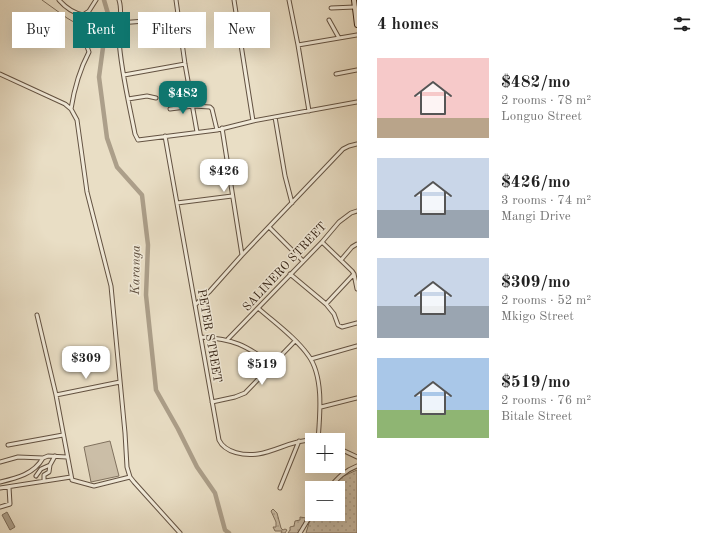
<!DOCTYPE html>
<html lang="en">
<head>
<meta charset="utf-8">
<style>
  body { margin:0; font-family:"Old Standard TT",serif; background:#f6f6f6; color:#222; height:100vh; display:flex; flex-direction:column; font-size:15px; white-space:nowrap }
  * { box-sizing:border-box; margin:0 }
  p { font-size:13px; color:#767676 }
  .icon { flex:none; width:22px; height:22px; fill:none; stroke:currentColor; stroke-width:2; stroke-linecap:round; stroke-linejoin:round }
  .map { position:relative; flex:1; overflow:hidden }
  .panel { display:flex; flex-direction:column; background:#fff; width:356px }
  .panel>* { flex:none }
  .hud { position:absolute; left:12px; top:12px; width:285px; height:36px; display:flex; gap:8px }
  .tools { position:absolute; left:305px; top:433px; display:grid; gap:8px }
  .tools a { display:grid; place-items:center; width:40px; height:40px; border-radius:0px; background:#fff; box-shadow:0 4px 16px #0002; font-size:20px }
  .price { position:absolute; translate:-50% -34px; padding:0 9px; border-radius:8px; background:#fff; color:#222; font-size:13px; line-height:26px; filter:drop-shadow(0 1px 2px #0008) }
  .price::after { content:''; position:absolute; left:50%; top:24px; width:12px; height:9px; margin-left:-6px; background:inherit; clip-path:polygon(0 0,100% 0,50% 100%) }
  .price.current { background:#0f766e; color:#fff }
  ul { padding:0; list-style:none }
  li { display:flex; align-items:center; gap:12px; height:100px; padding:0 20px }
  li span { display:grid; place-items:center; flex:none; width:112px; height:80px; border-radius:0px; color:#555 }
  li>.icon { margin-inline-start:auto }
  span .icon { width:48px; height:48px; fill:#fffc; stroke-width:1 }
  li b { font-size:17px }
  h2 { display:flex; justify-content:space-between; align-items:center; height:48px; padding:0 20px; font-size:17px }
  .pill { padding:0 14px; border-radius:0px; background:#fff; box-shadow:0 4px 16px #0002; font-size:14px; line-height:36px }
  .pill.current { background:#0f766e; color:#fff }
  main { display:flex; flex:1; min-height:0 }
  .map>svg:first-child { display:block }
</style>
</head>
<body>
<main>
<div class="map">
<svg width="357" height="533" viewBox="0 0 357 533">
  <defs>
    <pattern id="green-dots" width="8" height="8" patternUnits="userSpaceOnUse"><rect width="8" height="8" fill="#cbbea7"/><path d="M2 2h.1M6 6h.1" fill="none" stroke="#afa38f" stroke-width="1.8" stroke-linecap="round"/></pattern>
  </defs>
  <rect width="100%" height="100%" fill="#e9dec5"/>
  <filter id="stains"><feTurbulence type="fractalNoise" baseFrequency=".005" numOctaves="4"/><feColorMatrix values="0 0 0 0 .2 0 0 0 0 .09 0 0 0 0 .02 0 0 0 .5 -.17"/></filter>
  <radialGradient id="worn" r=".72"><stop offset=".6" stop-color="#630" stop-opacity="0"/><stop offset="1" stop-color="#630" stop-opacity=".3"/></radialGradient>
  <path fill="url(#green-dots)" stroke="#80715e" d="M357,470v63h-51l3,-10 5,-9h24v-26h-6l7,-10z
    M273,509l4,4 4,15 2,2 2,-1 2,1 -2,3h-4l1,-2h-7l-2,-4h3v-5l-5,-11z
    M300,517l6,1c-1,3 -4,8 -4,12l-5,3h-9l2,-3v-3l4,-1 1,-5 5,-1z"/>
  <path fill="#cbbea7" stroke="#80715e" d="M110,441l9,35 -28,6 -7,-35z"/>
  <path fill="#ac9f8a" stroke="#7d6e5c" d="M7,512l8,15 -5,3 -8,-15z"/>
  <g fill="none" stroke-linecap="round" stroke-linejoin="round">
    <path stroke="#7d6e5c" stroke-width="1" d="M42,0l25,18 37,22"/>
    <path stroke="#ac9f8a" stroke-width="4.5" d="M104,0l5,17 -5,23 -5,37 8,61 10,29 25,28 6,50 -2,50 10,95 22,39 19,38 18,26 10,37 4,3"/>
    <g stroke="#635242" stroke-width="5">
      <path id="street" d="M59,0c6,7 15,13 24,15l6,-4 7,-11
        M119,0c4,12 0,27 0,40 2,31 10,63 16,94l3,6 79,-10 36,-9 104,-19
        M176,0l9,64 12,68
        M234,0l19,121
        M289,0l9,45 11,66
        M331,8l24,-1
        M329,20l10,18
        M119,23l26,-2
        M298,45l59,-10
        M0,74l65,30 6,5 6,11 10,72 24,94 14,147 2,34 3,10 4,5 46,51
        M336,74l21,-4
        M124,75l61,-11
        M128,99l19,-3 9,2
        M71,109c3,-19 9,-40 18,-57l-7,-19
        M170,109l23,-3 17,1 2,2 5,21
        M275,117l10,59 7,27
        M222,128l20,127
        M165,136l54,304c6,13 26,16 39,14 19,-3 34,-14 54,-14
        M177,203l55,-7
        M269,227l34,34
        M322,242l30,29 2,3 3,15
        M341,260l11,-13 5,-3
        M290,274l36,30 8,10 4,11 4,2 15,-4
        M326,304l28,-30
        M195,305l14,-13 33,-37 101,-106 6,-3 8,-2
        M258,308c17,15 37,29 50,47 16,21 12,60 10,85
        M37,315l19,80 16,85 22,6 36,-9
        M201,337c33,2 44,8 71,27
        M228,339l94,-97 17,-20 12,-9 6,-2
        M311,359l46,-13
        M56,395l64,-13
        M212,402l23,-5 10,-4 50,-52
        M321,407l36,-9
        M8,445l55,-10
        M338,448l19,9
        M0,462l18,-5 25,1 5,-2 19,1
        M36,476l5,-7 9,-4 5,-9
        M44,481v-6l5,-3 1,-7
        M0,482c17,-4 34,-8 43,-24
        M0,488l71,-11
        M280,488l19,-47
        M329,488c9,-10 15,-17 28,-22
        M0,507l10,-3 -1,-17
        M300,533l12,-20"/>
    </g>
    <g stroke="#362416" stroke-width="6">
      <path id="secondary" d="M354,0l3,25"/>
    </g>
    <use href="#street" stroke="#f1ead9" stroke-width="3"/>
    <use href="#secondary" stroke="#f1ead9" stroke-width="4"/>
  </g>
  <g text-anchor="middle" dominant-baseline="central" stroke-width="3" stroke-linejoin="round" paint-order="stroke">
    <g font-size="12" fill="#362416" stroke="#f1ead9">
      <text transform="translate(285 267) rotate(-47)">SALINERO STREET</text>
      <text transform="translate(209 336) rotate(80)">PETER STREET</text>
    </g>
    <g font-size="13" font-style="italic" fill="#5f4f3f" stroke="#f1ead9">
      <text transform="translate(136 270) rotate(-89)">Karanga</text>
    </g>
  </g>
  <rect width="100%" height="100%" filter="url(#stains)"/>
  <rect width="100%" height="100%" fill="url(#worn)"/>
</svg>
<div class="tools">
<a>+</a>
<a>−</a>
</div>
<b class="price current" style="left:183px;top:115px">$482</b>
<b class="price" style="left:224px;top:193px">$426</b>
<b class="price" style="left:86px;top:380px">$309</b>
<b class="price" style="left:262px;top:386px">$519</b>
<div class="hud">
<a class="pill">Buy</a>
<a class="pill current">Rent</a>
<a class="pill">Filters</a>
<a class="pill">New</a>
</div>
</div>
<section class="panel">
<h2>4 homes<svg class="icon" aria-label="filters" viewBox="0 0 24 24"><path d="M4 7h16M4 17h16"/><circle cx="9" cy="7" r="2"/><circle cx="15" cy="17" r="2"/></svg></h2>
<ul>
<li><span style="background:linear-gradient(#f6c9c9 75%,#b9a48a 0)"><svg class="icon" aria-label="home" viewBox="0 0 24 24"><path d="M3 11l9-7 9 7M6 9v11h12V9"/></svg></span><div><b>$482/mo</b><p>2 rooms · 78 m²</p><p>Longuo Street</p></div></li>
<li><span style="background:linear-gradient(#c9d6e8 65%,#9aa5b1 0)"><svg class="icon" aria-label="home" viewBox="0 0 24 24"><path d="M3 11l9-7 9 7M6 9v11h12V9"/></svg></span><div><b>$426/mo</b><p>3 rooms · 74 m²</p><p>Mangi Drive</p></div></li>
<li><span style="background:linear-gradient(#c9d6e8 60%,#9aa5b1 0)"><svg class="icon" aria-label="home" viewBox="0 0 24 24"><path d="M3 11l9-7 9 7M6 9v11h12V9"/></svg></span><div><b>$309/mo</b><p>2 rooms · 52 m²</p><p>Mkigo Street</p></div></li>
<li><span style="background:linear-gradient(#a9c7e8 65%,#8fb573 0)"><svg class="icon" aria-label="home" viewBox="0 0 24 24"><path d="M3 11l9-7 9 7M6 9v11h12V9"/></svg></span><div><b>$519/mo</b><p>2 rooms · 76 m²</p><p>Bitale Street</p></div></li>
</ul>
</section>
</main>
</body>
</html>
